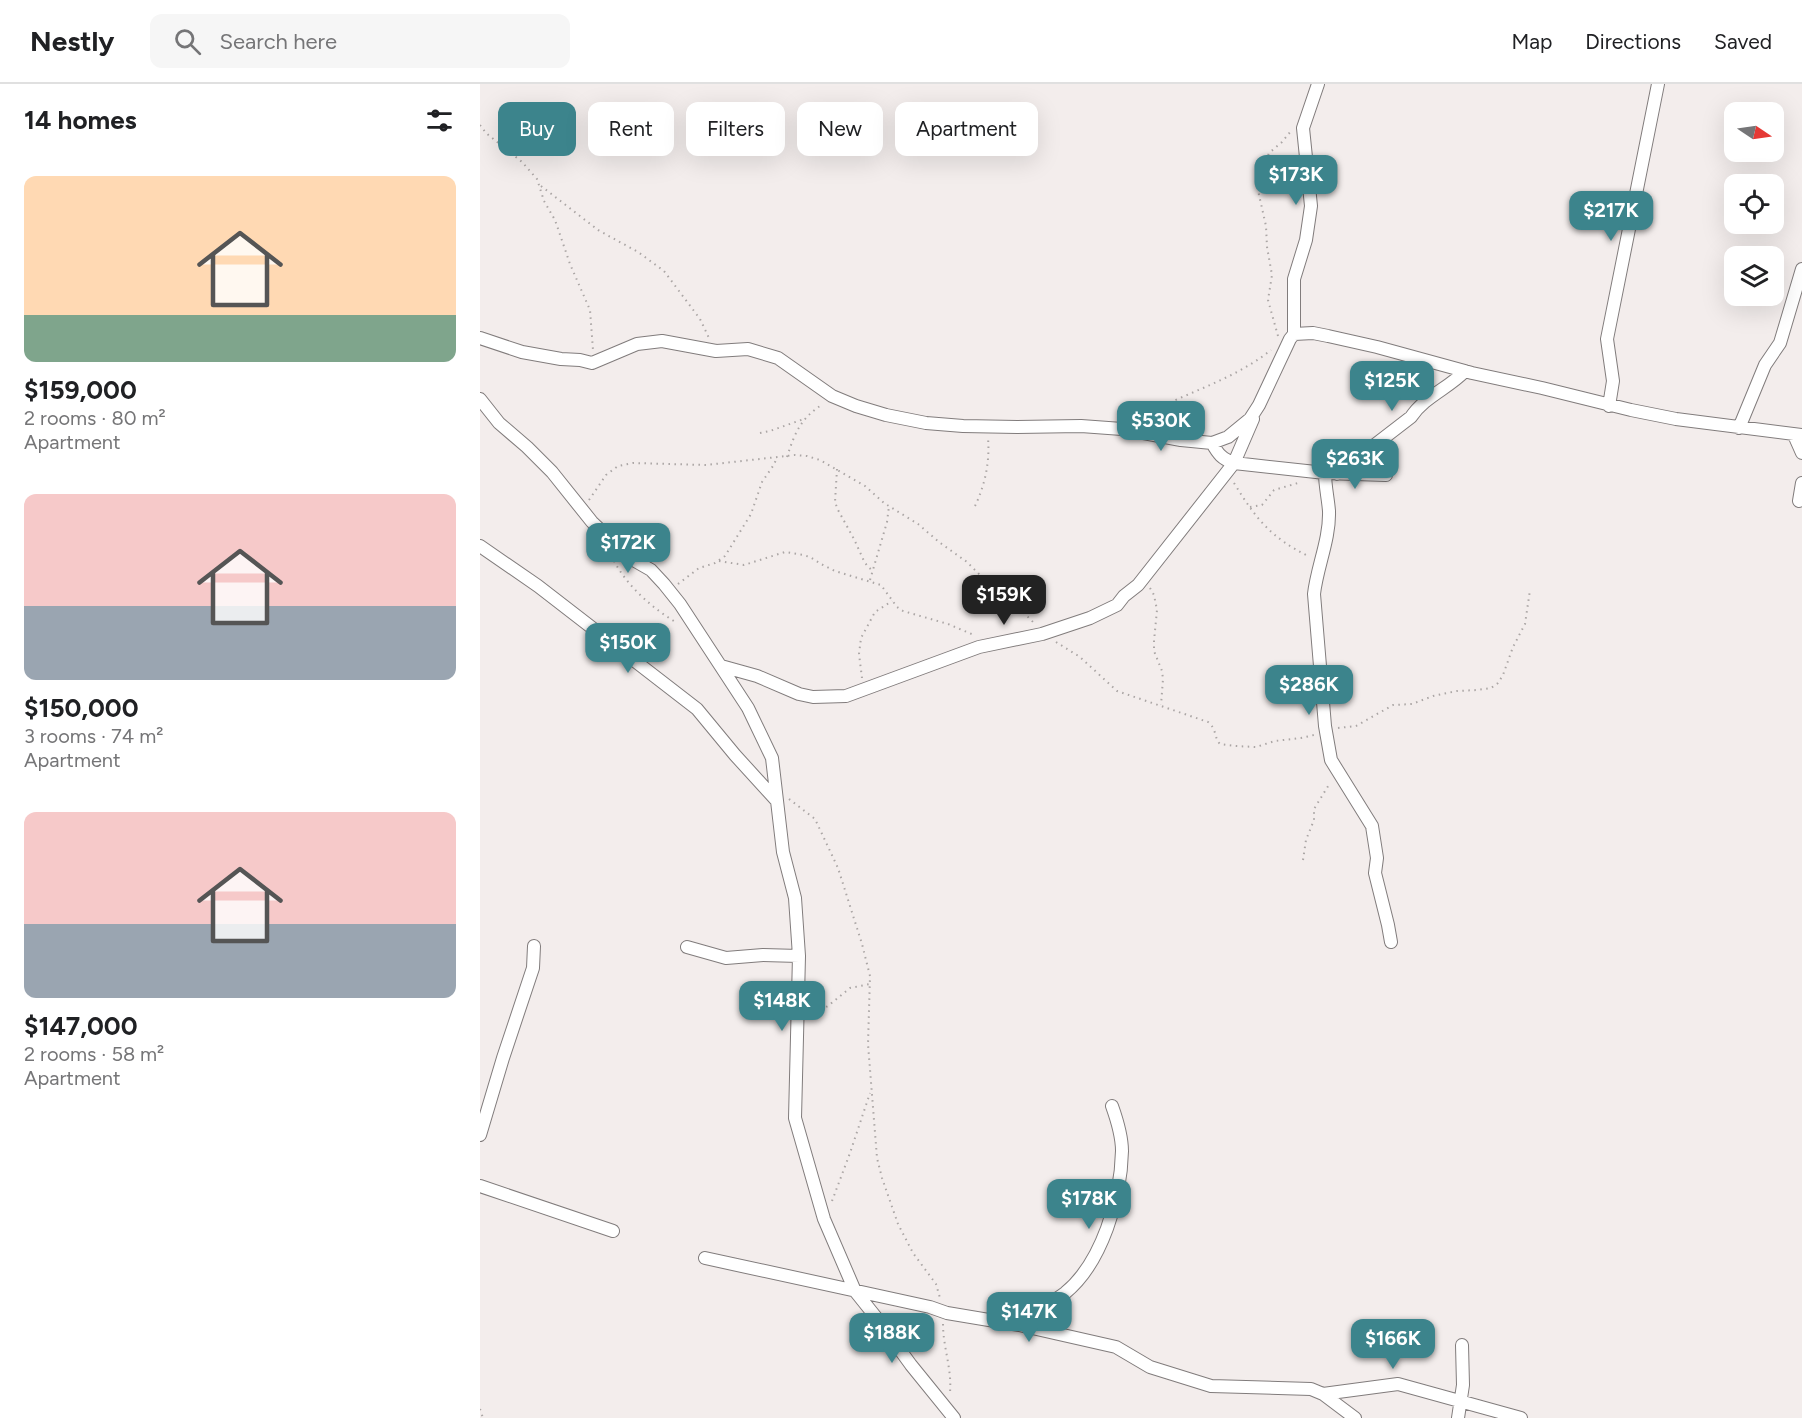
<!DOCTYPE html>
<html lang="en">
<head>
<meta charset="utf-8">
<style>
  body { margin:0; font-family:Figtree,sans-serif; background:#f6f6f6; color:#202124; height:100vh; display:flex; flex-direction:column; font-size:22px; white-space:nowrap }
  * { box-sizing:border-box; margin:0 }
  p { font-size:20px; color:#757577 }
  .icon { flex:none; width:33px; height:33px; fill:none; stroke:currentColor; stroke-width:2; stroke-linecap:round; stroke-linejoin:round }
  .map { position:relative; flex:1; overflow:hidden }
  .drawer { display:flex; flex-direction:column; background:#fff; width:480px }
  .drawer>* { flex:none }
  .top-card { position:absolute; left:18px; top:18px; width:570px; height:54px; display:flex; gap:12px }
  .needle { width:39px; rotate:103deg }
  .tools { position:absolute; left:1244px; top:18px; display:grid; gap:12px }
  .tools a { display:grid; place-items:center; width:60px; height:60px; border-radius:12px; background:#fff; box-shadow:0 6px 24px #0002; font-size:30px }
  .price { position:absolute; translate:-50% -51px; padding:0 14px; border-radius:12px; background:#3c848c; color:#fff; font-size:20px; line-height:39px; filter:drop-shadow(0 2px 3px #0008) }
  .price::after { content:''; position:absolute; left:50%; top:36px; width:18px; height:14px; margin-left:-9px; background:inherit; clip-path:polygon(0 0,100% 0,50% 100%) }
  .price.current { background:#222; color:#fff }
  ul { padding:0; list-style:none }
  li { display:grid; align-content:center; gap:12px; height:318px; padding:0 24px }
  li span { display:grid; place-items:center; height:186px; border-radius:12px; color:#555 }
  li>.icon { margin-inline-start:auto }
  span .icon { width:108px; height:108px; fill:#fffc; stroke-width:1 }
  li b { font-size:26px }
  h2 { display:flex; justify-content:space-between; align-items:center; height:72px; padding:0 24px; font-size:26px }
  .chip { padding:0 21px; border-radius:12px; background:#fff; box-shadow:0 6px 24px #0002; font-size:21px; line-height:54px }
  .chip.current { background:#3c848c; color:#fff }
  header { display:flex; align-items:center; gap:36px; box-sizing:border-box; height:84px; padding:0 30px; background:#fff; border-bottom:2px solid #e0e0e0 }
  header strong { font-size:28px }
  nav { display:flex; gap:33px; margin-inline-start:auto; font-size:21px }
  .search { width:420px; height:54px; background:#f6f6f6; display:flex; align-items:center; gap:15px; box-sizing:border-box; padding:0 21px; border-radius:12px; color:#757577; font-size:22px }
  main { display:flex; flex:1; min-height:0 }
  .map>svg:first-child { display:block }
</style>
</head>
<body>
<header>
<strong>Nestly</strong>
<div class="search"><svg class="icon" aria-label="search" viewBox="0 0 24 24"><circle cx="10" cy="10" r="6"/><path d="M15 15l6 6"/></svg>Search here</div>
<nav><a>Map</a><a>Directions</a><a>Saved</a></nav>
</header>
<main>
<section class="drawer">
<h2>14 homes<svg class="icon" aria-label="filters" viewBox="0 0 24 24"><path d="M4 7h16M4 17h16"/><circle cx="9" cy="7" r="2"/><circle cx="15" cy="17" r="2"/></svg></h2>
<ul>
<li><span style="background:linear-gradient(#ffd9b3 75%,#7fa58c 0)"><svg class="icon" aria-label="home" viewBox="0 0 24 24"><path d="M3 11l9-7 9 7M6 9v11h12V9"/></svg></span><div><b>$159,000</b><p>2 rooms · 80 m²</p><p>Apartment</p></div></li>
<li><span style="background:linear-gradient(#f6c9c9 60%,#9aa5b1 0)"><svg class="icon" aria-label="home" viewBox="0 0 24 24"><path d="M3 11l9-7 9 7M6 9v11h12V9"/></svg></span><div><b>$150,000</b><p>3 rooms · 74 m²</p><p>Apartment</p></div></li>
<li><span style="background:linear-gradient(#f6c9c9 60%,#9aa5b1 0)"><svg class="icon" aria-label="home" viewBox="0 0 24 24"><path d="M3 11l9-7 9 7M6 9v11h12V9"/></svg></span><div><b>$147,000</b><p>2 rooms · 58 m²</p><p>Apartment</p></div></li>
</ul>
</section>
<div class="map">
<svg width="1322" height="1334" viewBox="0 0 1322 1334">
  <rect width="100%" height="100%" fill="#f3edec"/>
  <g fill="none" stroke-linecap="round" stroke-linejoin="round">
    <g stroke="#817c7c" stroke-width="14">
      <path id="street" d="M814,250v-55l12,-39 5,-34 -8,-78 15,-44
        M0,254l42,14 39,7 19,1 12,3 45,-19 25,-3 54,10 32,-2 30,9 54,38 24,10 30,9 40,8 37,3 54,1 64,-1 41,3 59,11 31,3 16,-6 22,-18 9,-14 31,-66 4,-5 19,-1 15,3 49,11 95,26 70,15 89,22 45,9 126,16
        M0,315l19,24 28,24 25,25 40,50 38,36 21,12 13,14 16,20 68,104 24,50 11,94 12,46 4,58 -4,162 29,101 31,72 24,30 32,44 43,53
        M1129,322l4,-25 -6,-42 51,-255
        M773,335l-19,44 91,10 61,2
        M1259,344l26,-63 15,-22 22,-74
        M1314,351l8,18
        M845,389c0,13 3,25 4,38 1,28 -12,56 -15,83l11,132 6,34 41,66 5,32 -2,15 13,52 3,17
        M857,390l74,-57c13,-20 38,-29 54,-46
        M1319,417l3,-18
        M0,462l58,40 159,123 38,46 41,45
        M241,582l36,10 42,18 14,3 33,-1 133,-49 63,-13 48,-16 27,-13 7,-9 14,-11 96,-122c-12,-4 -16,-9 -22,-20
        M207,863l39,11 37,-3 36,1
        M0,1051l23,-77 30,-90 1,-22
        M0,1102l133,45
        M225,1174l225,49 17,6 72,12 97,22 34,20 61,19 100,3 12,5 32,24
        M528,1239c19,-9 40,-17 57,-30 37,-30 56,-95 57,-142 0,-16 -5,-31 -10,-45
        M843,1310l75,-10 123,34
        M978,1334l5,-33 -1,-40"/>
    </g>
    <path stroke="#aba6a5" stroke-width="2" stroke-dasharray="1.5 4.5" stroke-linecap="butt" d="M0,41l6,8 36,29 15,17 7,22 11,19 15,44 20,46 3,40
      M61,102l57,44 40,22 26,19 36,48 9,19
      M798,252l-10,-36 4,-25 -5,-28 -1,-21 -9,-40 2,-8 10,-25 13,-11 9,-11
      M658,335c44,-26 93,-37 133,-69
      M280,349l10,-2 34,-12
      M307,373c8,-25 14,-39 36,-53
      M357,385l-2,33 3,8 16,29 10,22 4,6 4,3
      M754,399c22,36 37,55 76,74
      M109,416l17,-25 12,-9 15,-3 73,2 89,-10 12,1 13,4 45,26 19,17 34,21 21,18 28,20 19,19 26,20 22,22
      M495,422c10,-21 15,-44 13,-68
      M770,423l12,-2 12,-15 24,-7
      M134,477c14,26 38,47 63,62
      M239,477l25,4 41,-13 18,3 7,2 11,7 14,7 46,14 16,22 6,4 45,13 26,11
      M390,496l17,-58 2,-16
      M198,500l21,-16 16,-5 10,-7 26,-42 11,-32 11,-16 4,-8
      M670,504l4,7 3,15 -3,31v10l8,20 1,8 -2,26
      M576,558l24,15 37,34 91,31c9,7 6,16 12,22l15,2 21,1 19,-6 26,-3 13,-3
      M382,594l-3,-24 2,-16 14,-26 17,-11
      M858,644l18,-2 37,-21 19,-1 21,-8 24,-5 20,-1 14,-2 7,-5 5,-8 10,-28 12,-23 5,-34
      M309,715l26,20 23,49 24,76 8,32 -2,68 9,114 5,20 16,46 15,29 23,31 4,14
      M823,776l3,-20 8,-20v-11l16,-26
      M330,931l18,-9 22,-18 20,-4
      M352,1117l18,-48 20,-60
      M463,1240c0,23 9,45 7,68
      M0,1325l3,9"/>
    <use href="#street" stroke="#fff" stroke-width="12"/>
  </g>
</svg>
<div class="tools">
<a><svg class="needle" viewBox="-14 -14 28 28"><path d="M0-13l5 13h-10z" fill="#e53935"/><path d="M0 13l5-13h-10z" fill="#757577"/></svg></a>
<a><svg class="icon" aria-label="locate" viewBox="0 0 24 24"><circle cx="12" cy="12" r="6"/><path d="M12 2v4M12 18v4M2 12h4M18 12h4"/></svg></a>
<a><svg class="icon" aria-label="layers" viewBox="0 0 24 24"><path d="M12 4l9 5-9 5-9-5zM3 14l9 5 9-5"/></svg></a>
</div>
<b class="price" style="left:816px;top:122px">$173K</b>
<b class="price" style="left:1131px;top:158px">$217K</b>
<b class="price" style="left:912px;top:328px">$125K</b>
<b class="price" style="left:681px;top:368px">$530K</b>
<b class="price" style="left:875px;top:406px">$263K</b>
<b class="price" style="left:148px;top:490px">$172K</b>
<b class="price current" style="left:524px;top:542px">$159K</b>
<b class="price" style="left:148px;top:590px">$150K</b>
<b class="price" style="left:829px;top:632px">$286K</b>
<b class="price" style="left:302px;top:948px">$148K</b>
<b class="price" style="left:609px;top:1146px">$178K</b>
<b class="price" style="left:549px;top:1259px">$147K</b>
<b class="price" style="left:412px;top:1280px">$188K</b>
<b class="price" style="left:913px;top:1286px">$166K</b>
<div class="top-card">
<a class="chip current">Buy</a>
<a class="chip">Rent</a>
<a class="chip">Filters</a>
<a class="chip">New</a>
<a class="chip">Apartment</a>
</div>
</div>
</main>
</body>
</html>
